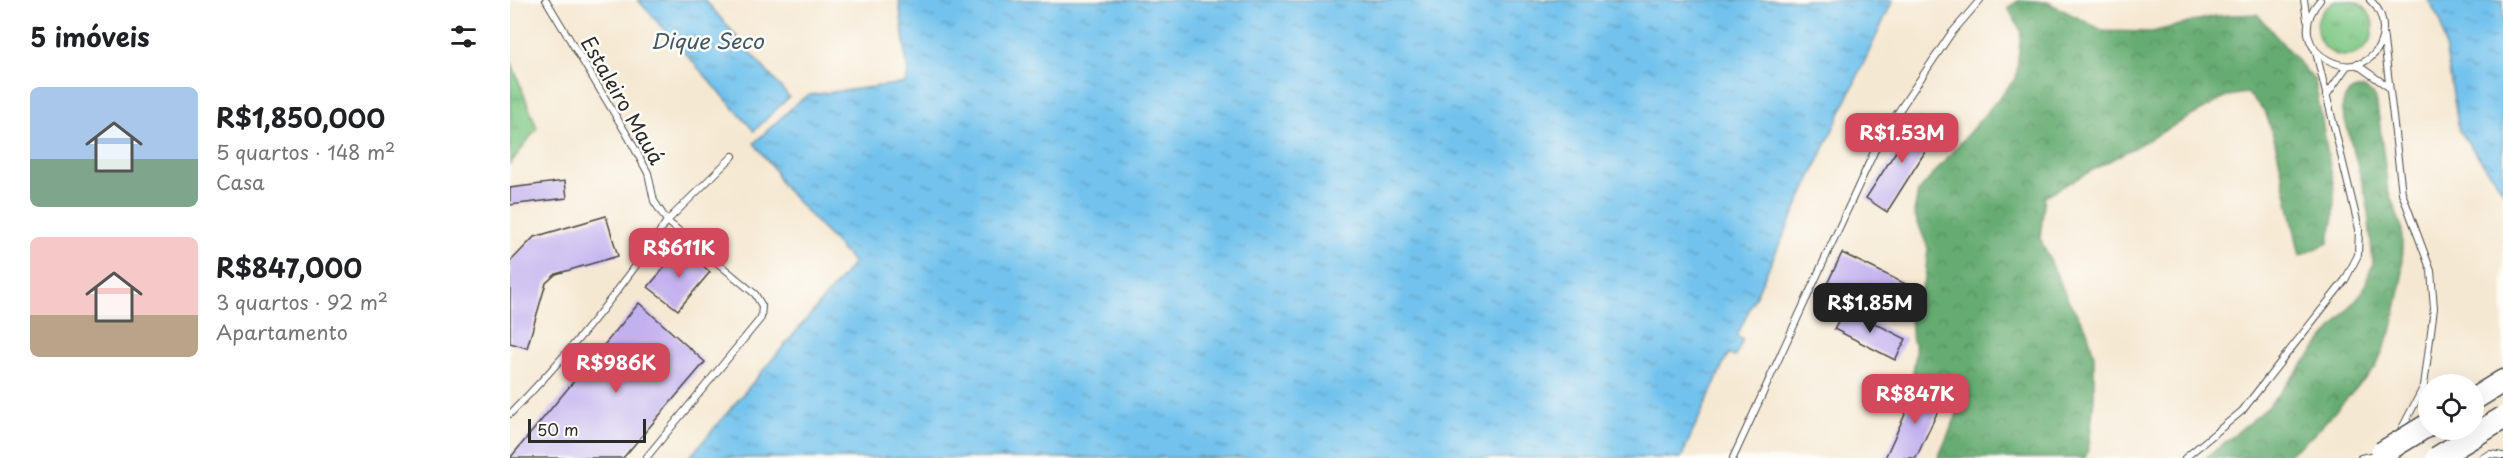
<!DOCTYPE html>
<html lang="pt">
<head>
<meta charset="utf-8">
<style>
  body { margin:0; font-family:"Playpen Sans",sans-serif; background:#f6f6f6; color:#202124; height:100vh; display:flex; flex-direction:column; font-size:22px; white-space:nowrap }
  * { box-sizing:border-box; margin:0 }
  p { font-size:20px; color:#757577 }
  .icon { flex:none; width:33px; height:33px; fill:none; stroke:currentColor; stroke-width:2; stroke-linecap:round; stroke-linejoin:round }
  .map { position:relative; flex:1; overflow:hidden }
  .panel { display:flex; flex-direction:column; background:#fff; width:510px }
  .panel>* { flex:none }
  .tools { position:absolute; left:1908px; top:374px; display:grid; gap:12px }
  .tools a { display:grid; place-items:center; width:66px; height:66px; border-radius:50%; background:#fff; box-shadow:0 6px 24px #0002; font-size:30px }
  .scale { position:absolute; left:18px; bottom:15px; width:118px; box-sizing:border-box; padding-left:6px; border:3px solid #2b2b2b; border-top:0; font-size:16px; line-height:21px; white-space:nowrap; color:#2b2b2b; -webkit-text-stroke:4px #fdfcf7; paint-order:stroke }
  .price { position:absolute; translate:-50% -51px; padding:0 14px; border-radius:12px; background:#d1495b; color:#fff; font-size:20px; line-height:39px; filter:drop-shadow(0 2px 3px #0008) }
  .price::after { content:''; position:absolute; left:50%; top:36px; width:18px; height:14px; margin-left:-9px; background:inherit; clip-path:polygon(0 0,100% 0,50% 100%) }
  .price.selected { background:#222; color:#fff }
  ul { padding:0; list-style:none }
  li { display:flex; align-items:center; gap:18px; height:150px; padding:0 30px }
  li span { display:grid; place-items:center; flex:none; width:168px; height:120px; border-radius:9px; color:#555 }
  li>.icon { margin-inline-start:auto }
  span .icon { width:72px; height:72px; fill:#fffc; stroke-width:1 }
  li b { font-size:26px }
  h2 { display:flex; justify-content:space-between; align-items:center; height:72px; padding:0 30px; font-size:26px }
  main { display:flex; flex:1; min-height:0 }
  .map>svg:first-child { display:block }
</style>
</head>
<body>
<main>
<section class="panel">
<h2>5 imóveis<svg class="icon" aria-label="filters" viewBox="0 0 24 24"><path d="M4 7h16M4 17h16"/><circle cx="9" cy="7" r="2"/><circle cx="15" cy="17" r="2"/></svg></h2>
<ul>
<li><span style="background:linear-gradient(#a9c7e8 60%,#7fa58c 0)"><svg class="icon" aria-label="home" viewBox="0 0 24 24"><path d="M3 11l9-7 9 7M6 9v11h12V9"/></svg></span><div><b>R$1,850,000</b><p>5 quartos · 148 m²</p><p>Casa</p></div></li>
<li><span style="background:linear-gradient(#f6c9c9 65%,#b9a48a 0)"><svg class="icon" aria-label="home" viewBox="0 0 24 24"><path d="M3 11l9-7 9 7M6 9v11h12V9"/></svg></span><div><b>R$847,000</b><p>3 quartos · 92 m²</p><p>Apartamento</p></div></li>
</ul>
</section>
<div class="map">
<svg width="1993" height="458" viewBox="0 0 1993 458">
  <defs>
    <pattern id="grass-tufts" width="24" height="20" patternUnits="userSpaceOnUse" patternTransform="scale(1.5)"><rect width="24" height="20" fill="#7ec885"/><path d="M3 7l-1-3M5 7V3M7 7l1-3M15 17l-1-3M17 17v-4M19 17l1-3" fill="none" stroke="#67a36d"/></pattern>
    <pattern id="forest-crowns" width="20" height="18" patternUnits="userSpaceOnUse" patternTransform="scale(1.5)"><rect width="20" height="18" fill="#66ac72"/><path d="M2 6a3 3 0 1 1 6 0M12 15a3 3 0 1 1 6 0" fill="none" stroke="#548c5e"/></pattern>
    <pattern id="water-ripples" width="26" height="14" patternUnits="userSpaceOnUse" patternTransform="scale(1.5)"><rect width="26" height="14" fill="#72c2ed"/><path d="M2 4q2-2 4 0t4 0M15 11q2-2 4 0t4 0" fill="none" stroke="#5e9ec0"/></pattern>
  </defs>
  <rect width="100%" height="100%" fill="#fdfcf7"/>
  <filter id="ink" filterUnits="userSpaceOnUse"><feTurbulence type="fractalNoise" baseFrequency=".0167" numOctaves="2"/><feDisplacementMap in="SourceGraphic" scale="12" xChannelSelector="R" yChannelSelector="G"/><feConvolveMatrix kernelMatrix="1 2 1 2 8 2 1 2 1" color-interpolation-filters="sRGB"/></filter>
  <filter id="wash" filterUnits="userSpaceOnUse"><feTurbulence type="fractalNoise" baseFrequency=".008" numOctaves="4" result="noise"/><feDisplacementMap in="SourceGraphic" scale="24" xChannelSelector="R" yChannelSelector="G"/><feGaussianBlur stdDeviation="1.35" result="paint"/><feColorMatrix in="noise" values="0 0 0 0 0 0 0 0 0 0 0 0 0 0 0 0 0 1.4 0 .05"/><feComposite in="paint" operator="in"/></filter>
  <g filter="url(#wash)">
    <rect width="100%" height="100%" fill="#f5e8d2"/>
    <path fill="url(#grass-tufts)" stroke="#547a58" stroke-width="1.5" d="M1807 28a28 28 0 1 1 56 0a28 28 0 1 1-56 0Z
      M0,59l27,69 -27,36z"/>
    <path fill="url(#forest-crowns)" stroke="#486c4e" stroke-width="1.5" d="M1509,0l28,2 57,29 48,1 63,-16 42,-2 58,67 19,108v29l-6,25 -28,13 -25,-115 -10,-30 -18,-18 -19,3 -183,100 -5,42 28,62 19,30 7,25v43l-5,48 -4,12h-147l19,-44 -14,-31 -16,-7 -15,2 4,-26 -5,-19 -1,-18 15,-37 3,-30 -14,-35 4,-21 98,-114 5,-47 -13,-23z
      M1854,88l9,6 4,10 11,86 14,38v53l-11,51 -16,36 -63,68 -28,22h-78l62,-51 95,-116 10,-28 -6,-63 -25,-91c2,-14 7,-20 22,-21z"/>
    <path fill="url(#water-ripples)" stroke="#4e768c" stroke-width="1.5" d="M128,0h67l84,97 -35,34z
      M389,0h994l-156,336 6,4 -8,17 -7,-3 -47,104h-992l165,-195 -73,-79 -7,-15 -20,-26 45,-42 10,-6 96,-12 3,-8z
      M1918,0h75v191l-44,-61 -18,-108z"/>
    <g id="blocks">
      <path fill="#c2b1ef" d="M1408,117l21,13 -52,82 -21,-14z
        M55,181l2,17 -57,7v-17z
        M96,216l12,40 -62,18 -10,9 -19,65 -17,-5v-81l24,-25z
        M172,247l28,25 -32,38 -30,-23z
        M1332,253l68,33 -15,31 -68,-33z
        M129,303l66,59 -82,96h-113z
        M1335,308l61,31 -11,21 -61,-31z
        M1408,386l26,12 -28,60h-31z"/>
    </g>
  </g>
  <g filter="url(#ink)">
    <use href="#blocks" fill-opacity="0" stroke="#494744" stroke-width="1.5"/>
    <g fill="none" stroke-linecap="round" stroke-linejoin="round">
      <g stroke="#494744" stroke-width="8">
        <path id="lane" d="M1794,0l3,20
          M1810,0c-45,53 47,95 62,38 3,-15 -1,-28 -12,-38
          M1873,32l19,161 29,78 3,37 -10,78 -25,48
          M1846,64l31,22
          M1816,96l21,-30
          M1914,386l4,10
          M0,414c58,-59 111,-124 157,-193l-13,-20 -6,-28 -19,-35 -83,-138
          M1935,429l14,29
          M136,458l115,-140 1,-12 -7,-12 -88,-73 66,-65
          M1223,458l147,-319 70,-104 30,-35
          M1675,458l57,-47 103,-131 13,-25 1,-26 -43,-177
          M1851,458l18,-4
          M1972,458l8,-4 13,2"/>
      </g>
      <g stroke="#494744" stroke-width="25">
        <path id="highway" d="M1964,399l29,-18"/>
      </g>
      <use href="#lane" stroke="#fff" stroke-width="6"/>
      <use href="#highway" stroke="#fff" stroke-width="22"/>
      <g stroke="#494744" stroke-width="25" stroke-linecap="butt">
        <path id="highway-bridge" d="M1872,453l46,-28
          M1927,458l66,-40"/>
      </g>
      <use href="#highway-bridge" stroke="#fff" stroke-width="22"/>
    </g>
  </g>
  <g text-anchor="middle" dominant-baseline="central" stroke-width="5" stroke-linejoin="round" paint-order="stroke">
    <g font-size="20" fill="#2b2b2b" stroke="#fdfcf7">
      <text transform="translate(113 100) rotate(60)">Estaleiro Mauá</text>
    </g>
    <g font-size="21" font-style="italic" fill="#405865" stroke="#fdfcf7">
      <text x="197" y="40">Dique Seco</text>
    </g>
  </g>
</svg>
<div class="tools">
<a><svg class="icon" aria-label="locate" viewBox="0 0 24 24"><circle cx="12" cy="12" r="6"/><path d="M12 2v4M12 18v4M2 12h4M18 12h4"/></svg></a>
</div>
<div class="scale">50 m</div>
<b class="price" style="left:1392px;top:164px">R$1.53M</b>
<b class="price" style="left:169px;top:279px">R$611K</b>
<b class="price selected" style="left:1360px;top:334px">R$1.85M</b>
<b class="price" style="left:106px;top:394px">R$986K</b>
<b class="price" style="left:1405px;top:425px">R$847K</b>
</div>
</main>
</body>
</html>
